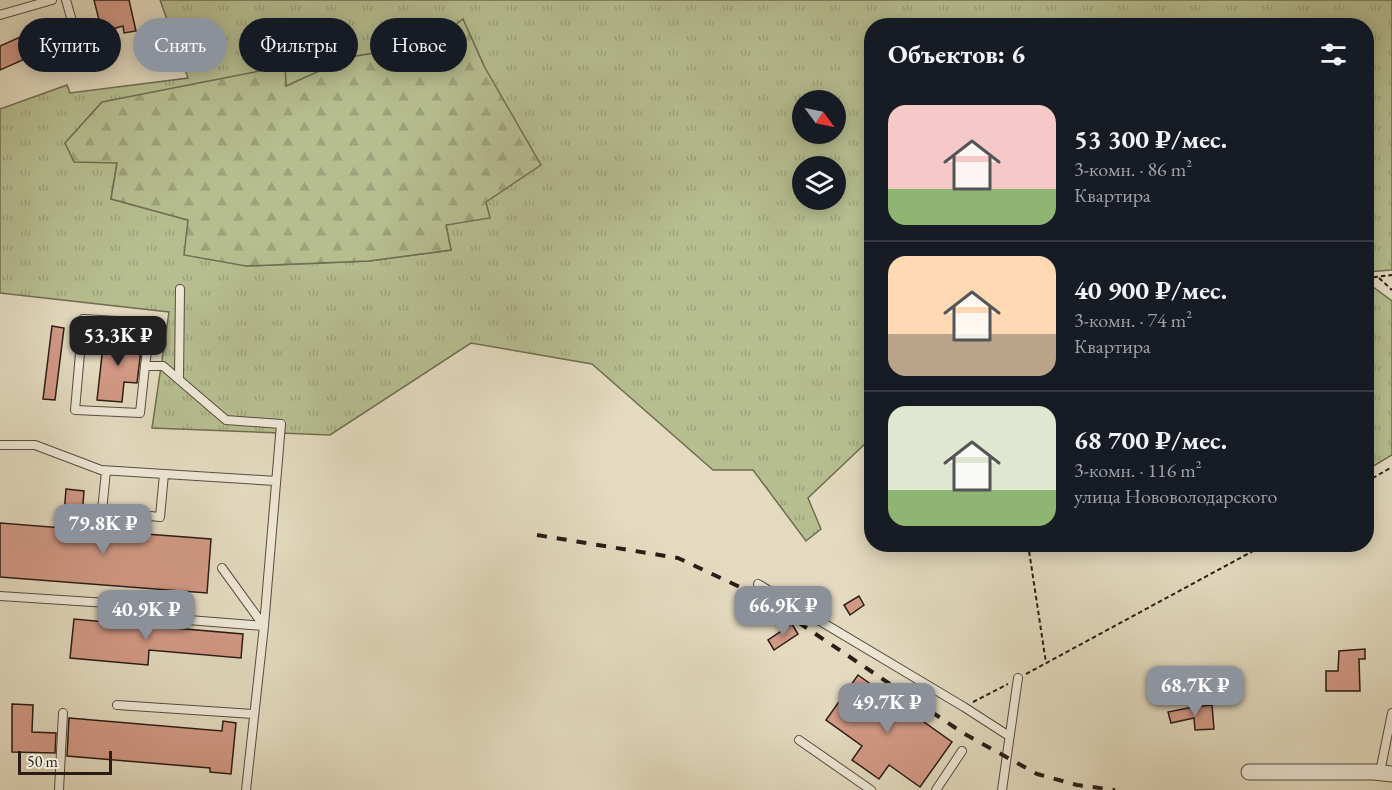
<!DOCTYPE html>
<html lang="ru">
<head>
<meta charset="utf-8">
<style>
  body { margin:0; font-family:"EB Garamond",serif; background:#20242c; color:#f1f3f6; height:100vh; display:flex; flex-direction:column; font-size:22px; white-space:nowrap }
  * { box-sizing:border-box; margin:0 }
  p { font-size:20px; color:#9ea1a6 }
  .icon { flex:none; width:33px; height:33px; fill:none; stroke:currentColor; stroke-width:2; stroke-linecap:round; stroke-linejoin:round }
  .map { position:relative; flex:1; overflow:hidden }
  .details { position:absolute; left:864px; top:18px; width:510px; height:534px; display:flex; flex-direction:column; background:#171b24; border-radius:24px; box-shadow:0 3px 15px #0003 }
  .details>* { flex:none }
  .top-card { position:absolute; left:18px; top:18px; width:570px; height:54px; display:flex; gap:12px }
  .needle { width:39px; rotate:123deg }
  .buttons { position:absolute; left:792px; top:90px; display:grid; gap:12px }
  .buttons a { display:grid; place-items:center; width:54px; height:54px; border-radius:50%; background:#171b24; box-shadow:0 3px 15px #0003; font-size:30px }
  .scale { position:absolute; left:18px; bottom:15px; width:94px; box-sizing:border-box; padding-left:6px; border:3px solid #2b1d16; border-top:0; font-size:16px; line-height:21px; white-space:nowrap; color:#2b1d16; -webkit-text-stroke:4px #ede7d5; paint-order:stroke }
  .price { position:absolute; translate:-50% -51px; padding:0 14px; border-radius:12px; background:#8c9099; color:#fff; font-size:20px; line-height:39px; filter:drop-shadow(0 2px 3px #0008) }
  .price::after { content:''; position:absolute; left:50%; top:36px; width:18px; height:14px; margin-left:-9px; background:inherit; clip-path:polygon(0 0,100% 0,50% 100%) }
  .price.on { background:#222; color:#fff }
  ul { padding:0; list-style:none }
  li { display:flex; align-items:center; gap:18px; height:150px; padding:0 24px }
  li+li { border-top:2px solid #363941 }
  li span { display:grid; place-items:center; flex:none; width:168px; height:120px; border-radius:18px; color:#555 }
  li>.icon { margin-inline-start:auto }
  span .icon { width:72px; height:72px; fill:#fffc; stroke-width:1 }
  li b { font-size:26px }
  h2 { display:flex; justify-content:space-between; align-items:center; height:72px; padding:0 24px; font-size:26px }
  .chip { padding:0 21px; border-radius:27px; background:#171b24; box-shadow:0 3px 15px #0003; font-size:21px; line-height:54px }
  .chip.on { background:#8c9099; color:#fff }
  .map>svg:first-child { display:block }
</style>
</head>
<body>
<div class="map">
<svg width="1392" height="790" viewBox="0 0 1392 790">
  <defs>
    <pattern id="grass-tufts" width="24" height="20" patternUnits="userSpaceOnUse" patternTransform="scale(1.5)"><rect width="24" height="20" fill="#b6be90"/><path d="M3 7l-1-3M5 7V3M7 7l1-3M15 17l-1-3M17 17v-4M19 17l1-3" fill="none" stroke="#9da37b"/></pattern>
    <pattern id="forest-firs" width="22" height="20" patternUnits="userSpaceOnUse" patternTransform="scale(1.5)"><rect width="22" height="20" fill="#b6be90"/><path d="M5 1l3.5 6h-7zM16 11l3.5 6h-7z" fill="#9da37b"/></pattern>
  </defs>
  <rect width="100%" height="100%" fill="#e3dabf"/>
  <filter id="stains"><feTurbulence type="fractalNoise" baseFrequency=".00333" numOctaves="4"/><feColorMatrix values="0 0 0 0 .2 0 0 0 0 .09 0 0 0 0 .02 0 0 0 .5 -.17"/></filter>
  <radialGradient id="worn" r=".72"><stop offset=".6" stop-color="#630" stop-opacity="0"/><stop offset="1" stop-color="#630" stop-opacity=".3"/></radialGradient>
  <path fill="url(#grass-tufts)" stroke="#706e53" stroke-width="1.5" fill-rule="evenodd" d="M160,0h1232v270l-25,2 -1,-246h-494l-1,415h-3l-60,57 13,31 -15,12 -53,-71h-40l-121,-106 -121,-21 -141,92 -178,-7 17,-116 -169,-19v-184l67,-24 3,8 118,-15zM463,20l21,46 1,136 4,15 -43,8 5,25 -82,11 -123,5 -58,-46 -77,-21 6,-36 168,-96 1,20 64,-30 81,-13zM802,100h34v34h-34zM802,166h34v34h-34z
    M1366,287h7l19,14v154l-25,15z"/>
  <path fill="url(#forest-firs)" stroke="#706e53" stroke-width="1.5" d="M463,19l21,47 57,99 -55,37 4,16 -44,7 5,25 -82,11 -123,5 -62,-11 4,-35 -77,-21 6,-36 -43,-1 -9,-19 37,-41 183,-36 1,20 64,-29 81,-13z"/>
  <path fill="#d29985" stroke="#2b1d16" stroke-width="1.5" d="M94,0h35l7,31 -12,2 -1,-7 -21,6z
    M27,34l9,20 -36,16v-24z
    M52,326l12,2 -9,72 -12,-1z
    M104,337l38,4 -5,42 -13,-1 -2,20 -25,-2z
    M66,489l18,2 -3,38 130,10 -4,54 -207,-16v-54l63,5z
    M859,596l5,9 -14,10 -6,-10z
    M106,615l33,3v7l104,9 -2,24 -92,-8 -1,15 -78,-7 4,-39 32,3z
    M792,624l6,10 -24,16 -6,-10z
    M1365,649v10h-6l1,32h-34v-20h12l1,-20z
    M858,675l94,67 -32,45 -31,-22 -10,14 -27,-19 10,-14 -36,-26z
    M12,704l21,1 -1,27 24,1 -1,20 -43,-1z
    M1212,705l2,24 -19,1 -1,-12 -23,5 -3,-11 25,-5z
    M69,718l153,13 1,-10 13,2 -5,51 -21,-2v-4l-143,-12z"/>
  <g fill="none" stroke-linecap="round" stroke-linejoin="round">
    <g stroke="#594c40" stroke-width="10">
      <path id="service" d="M66,0l16,56
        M0,15l52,-15
        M145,366l-5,47 -65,-3 8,-91 68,4 -6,43h18l63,54 55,4 -17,202
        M179,379l1,-90
        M0,445h35l66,25 175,11
        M106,471l-4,40 58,6 4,-43
        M222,568l42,58
        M758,584l206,123 45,29
        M0,596l123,8 40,14 101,8 -18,164
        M117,705l136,9
        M799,740l72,50
        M1380,772l12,-59
        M59,790l4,-77
        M936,790l26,-39
        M1002,790l16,-112"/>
    </g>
    <g stroke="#594c40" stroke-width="17">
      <path id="minor" d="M1249,772h125l18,2"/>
    </g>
    <path stroke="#2b1d16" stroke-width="2" stroke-dasharray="4.5 3" stroke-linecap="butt" d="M1366,278l26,-3
      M1379,278l13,12
      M1366,482l26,-15
      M1028,544l18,119
      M1026,674l240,-130
      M973,702l35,-18"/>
    <use href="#service" stroke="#ede7d5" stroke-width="8"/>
    <use href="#minor" stroke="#ede7d5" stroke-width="15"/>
    <path stroke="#2b1d16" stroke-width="4" stroke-dasharray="10 10" stroke-linecap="butt" d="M537,535l141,23 81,38 204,137 74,41 40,11 38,5"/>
  </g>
  <rect width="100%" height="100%" filter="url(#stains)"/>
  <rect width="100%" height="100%" fill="url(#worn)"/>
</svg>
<div class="buttons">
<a><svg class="needle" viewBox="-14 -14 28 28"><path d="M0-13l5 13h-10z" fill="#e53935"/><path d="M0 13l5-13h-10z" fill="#9ea1a6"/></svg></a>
<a><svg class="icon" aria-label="layers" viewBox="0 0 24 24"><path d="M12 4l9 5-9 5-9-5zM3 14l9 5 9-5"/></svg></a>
</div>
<div class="scale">50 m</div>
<b class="price on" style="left:118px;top:367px">53.3K ₽</b>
<b class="price" style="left:103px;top:555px">79.8K ₽</b>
<b class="price" style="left:783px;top:637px">66.9K ₽</b>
<b class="price" style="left:146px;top:641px">40.9K ₽</b>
<b class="price" style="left:1195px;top:717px">68.7K ₽</b>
<b class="price" style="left:887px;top:734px">49.7K ₽</b>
<div class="top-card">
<a class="chip">Купить</a>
<a class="chip on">Снять</a>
<a class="chip">Фильтры</a>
<a class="chip">Новое</a>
</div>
<section class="details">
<h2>Объектов: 6<svg class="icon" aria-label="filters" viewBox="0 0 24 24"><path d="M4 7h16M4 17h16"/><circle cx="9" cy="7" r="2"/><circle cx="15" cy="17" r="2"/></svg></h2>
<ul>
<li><span style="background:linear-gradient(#f6c9c9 70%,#8fb573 0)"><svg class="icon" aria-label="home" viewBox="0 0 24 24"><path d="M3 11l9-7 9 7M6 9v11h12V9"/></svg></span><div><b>53 300 ₽/мес.</b><p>3-комн. · 86 m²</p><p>Квартира</p></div></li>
<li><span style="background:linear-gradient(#ffd9b3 65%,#b9a48a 0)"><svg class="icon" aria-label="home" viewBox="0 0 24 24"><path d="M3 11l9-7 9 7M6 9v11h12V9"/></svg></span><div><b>40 900 ₽/мес.</b><p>3-комн. · 74 m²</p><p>Квартира</p></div></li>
<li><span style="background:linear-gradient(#dfe7d0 70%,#8fb573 0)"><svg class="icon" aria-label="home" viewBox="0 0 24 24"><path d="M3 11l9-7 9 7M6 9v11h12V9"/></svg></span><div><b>68 700 ₽/мес.</b><p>3-комн. · 116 m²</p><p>улица Нововолодарского</p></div></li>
</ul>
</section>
</div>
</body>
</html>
